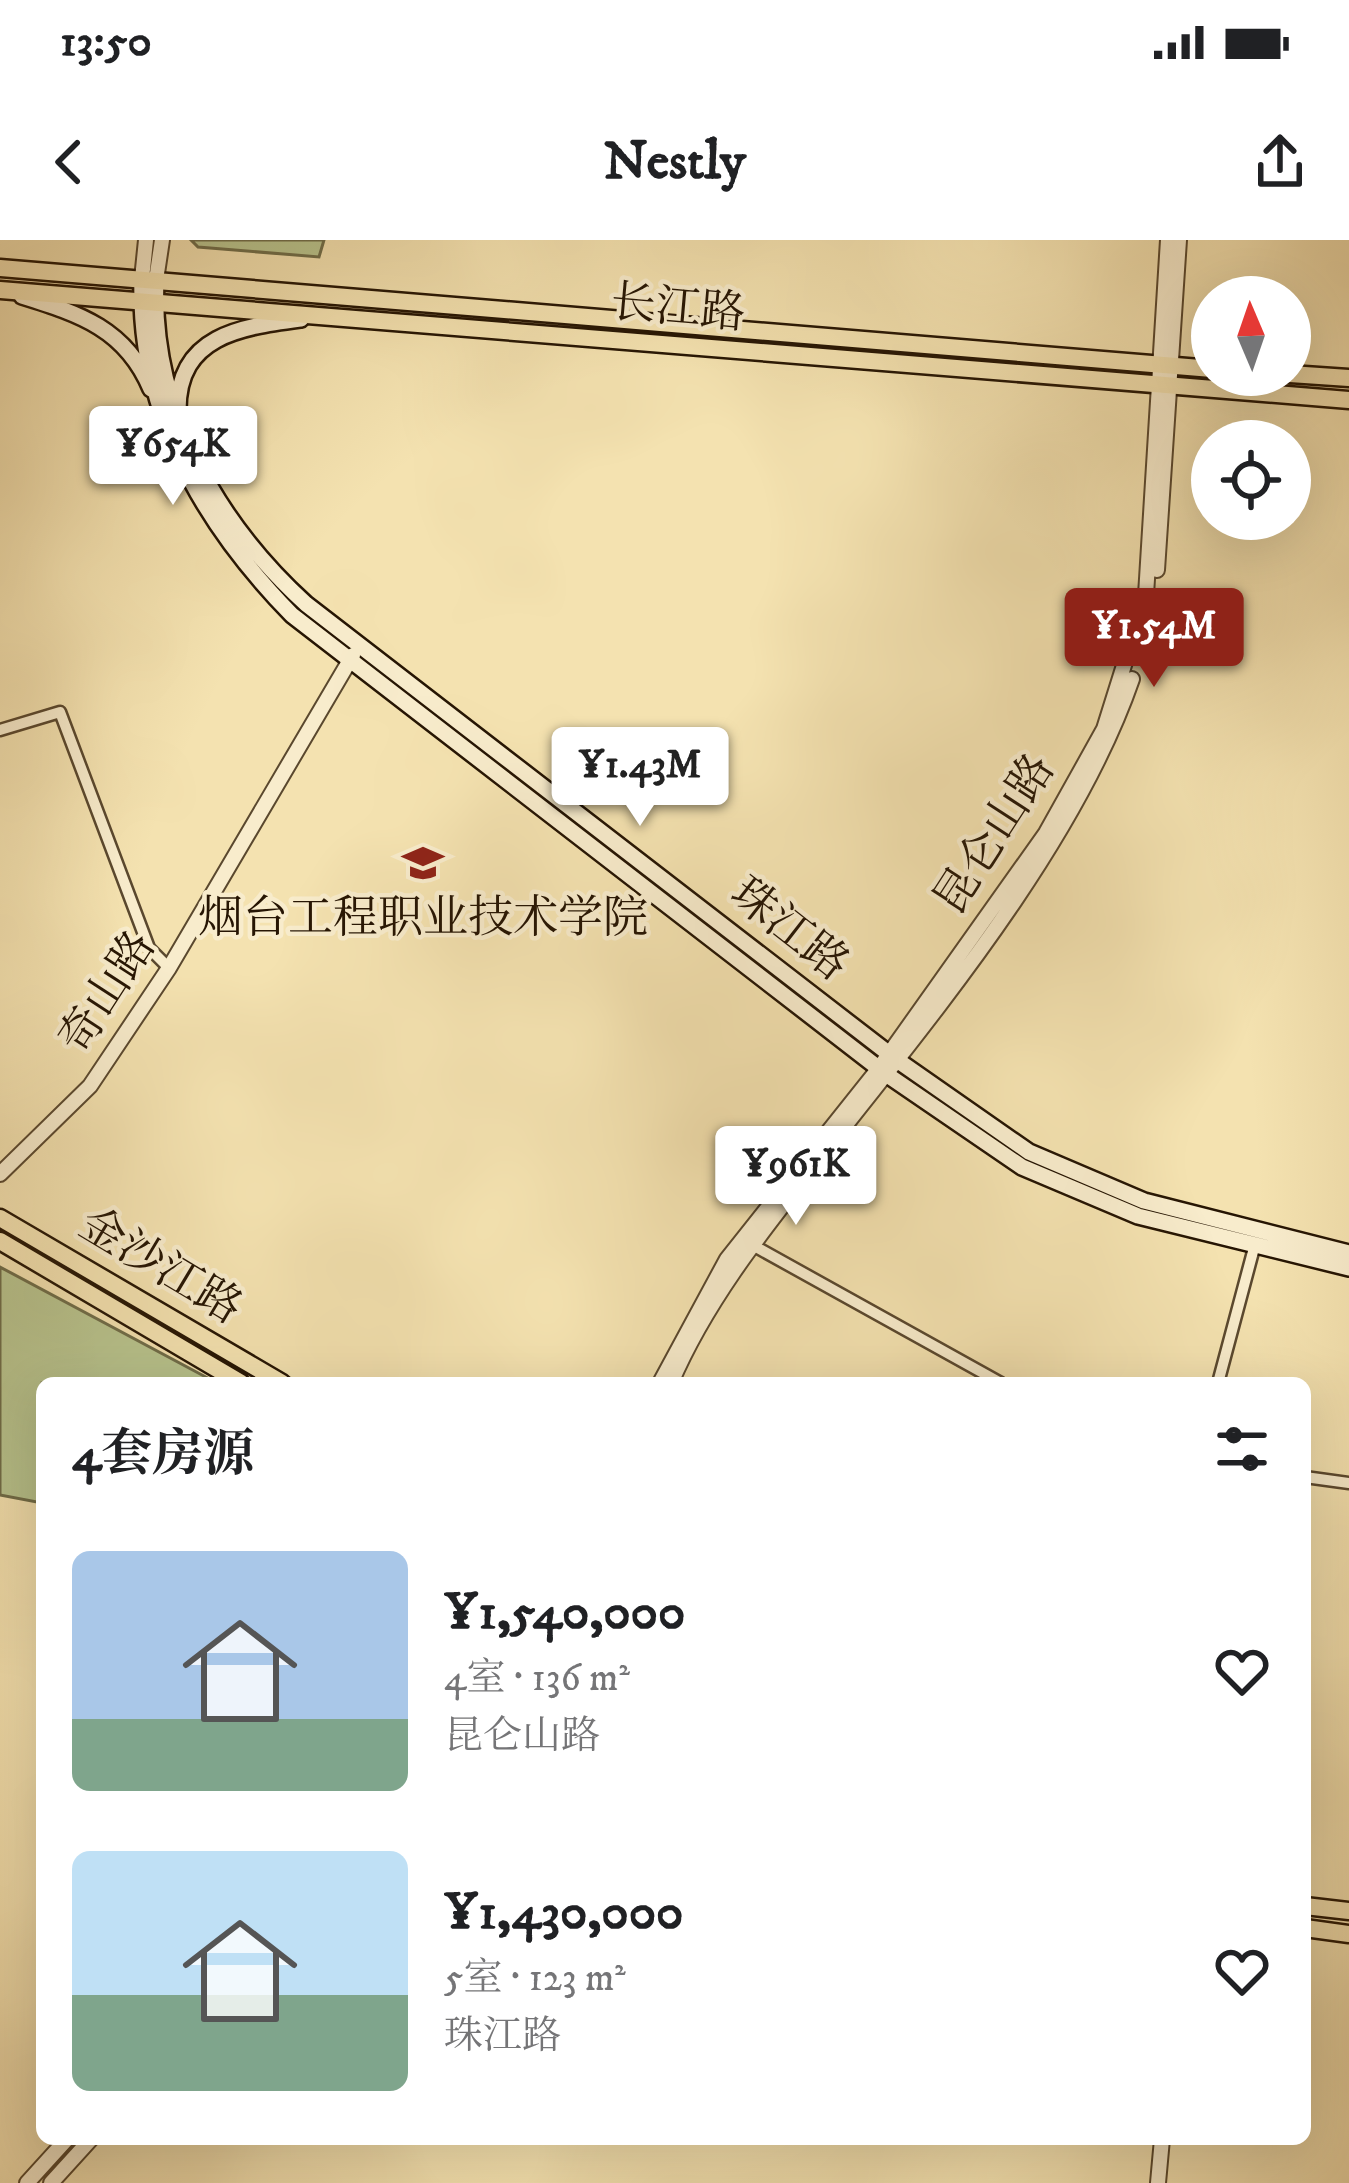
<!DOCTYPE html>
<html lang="zh">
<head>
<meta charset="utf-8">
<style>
  body { margin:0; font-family:"IM FELL DW Pica","Noto Serif SC",serif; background:#f6f6f6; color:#202124; height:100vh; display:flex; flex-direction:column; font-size:45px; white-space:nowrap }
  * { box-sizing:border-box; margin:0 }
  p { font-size:39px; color:#757577 }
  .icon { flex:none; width:66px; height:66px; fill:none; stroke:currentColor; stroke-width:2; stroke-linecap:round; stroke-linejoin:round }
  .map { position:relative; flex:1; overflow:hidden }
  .details { position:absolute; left:36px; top:1137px; width:1275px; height:768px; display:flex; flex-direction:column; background:#fff; border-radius:18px; box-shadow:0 12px 48px #0002 }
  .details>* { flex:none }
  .needle { width:78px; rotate:358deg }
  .tools { position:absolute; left:1191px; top:36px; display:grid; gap:24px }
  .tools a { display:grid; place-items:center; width:120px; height:120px; border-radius:50%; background:#fff; box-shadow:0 12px 48px #0002; font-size:60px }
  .price { position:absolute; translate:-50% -102px; padding:0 27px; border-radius:12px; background:#fff; color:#222; font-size:39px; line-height:78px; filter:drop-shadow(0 3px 6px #0008) }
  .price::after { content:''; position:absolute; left:50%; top:72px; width:36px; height:27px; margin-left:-18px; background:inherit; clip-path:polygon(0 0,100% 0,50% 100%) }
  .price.current { background:#8f2418; color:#fff }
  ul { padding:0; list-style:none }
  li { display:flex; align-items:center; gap:36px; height:300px; padding:0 36px }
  li span { display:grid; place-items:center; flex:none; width:336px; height:240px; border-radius:18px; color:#555 }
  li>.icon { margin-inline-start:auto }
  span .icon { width:144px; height:144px; fill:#fffc; stroke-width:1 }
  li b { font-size:51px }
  h2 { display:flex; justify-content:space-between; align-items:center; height:144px; padding:0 36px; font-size:51px }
  .status { display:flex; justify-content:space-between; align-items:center; height:84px; padding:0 60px; background:#fff; direction:ltr }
  .status svg { height:33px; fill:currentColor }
  header { display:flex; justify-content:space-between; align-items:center; height:156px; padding:0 36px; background:#fff; font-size:54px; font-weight:700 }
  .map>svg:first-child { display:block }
</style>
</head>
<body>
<div class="status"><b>13:50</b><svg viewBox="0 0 49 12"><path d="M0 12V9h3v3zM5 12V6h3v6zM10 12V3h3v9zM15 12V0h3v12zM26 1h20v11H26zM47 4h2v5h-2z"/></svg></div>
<header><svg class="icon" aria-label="back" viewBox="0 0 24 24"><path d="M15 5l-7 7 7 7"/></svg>Nestly<svg class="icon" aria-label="share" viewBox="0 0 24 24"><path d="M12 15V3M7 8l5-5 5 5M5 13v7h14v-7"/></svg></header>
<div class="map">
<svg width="1349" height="1943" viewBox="0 0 1349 1943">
  <rect width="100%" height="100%" fill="#f4e2b0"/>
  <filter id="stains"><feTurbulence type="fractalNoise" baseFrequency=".00167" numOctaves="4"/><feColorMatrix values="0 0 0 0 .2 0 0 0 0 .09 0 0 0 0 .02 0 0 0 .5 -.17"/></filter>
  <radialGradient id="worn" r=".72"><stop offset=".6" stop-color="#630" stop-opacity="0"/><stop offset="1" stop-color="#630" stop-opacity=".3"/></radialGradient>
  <path fill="#b8c48e" stroke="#6f6c48" stroke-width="3" d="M191,0h133l-5,17 -121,-10z
    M0,1027l217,116h-175v120l-42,-8z"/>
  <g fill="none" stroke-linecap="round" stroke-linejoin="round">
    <g stroke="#5a482e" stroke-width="15">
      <path id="minor" d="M0,490l60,-18 89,236 20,20
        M747,1002l254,141
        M1218,1143l36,-135
        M1305,1237l44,6"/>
    </g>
    <g stroke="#5a482e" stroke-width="18">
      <path id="tertiary" d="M142,39l4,-39
        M156,40l6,-40
        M1157,330l22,-330
        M0,934l90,-88 79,-118 184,-313
        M660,1143l67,-124 152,-191 167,-235 58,-104 42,-134 22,-355
        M671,1143c39,-91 103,-166 163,-243 106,-135 242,-299 298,-461
        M27,1943l40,-44
        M51,1943l40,-44
        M1158,1943l4,-44"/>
    </g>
    <g stroke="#261503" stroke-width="20">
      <path id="secondary" d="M142,39c-4,133 60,244 150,336l594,459 136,93 116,49 211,52
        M156,40c-6,126 59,241 150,324l591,456 132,92 115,49 205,52
        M22,56c58,18 104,33 129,93
        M178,170c0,-75 63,-83 123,-91"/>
    </g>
    <g stroke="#261503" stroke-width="21">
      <path id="primary" d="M0,28l1212,101
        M0,50l1349,110
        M1290,134l59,4
        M0,978l282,165
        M0,1001l241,142
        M1305,1666l44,5
        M1305,1688l44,6"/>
    </g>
    <use href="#minor" stroke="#f8eccc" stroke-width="10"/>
    <use href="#tertiary" stroke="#f8eccc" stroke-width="14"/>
    <use href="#secondary" stroke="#f8eccc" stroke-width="15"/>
    <use href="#primary" stroke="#f4e2b0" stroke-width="16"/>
  </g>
  <defs>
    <g id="school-bare" transform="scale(3.24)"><path d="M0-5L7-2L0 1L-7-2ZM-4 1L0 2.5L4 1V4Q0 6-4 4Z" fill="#8f2418" stroke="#f8eccc" stroke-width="2.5" paint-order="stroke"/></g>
  </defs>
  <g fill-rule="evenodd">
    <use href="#school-bare" x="423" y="623"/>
  </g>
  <g text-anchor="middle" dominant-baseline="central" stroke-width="9" stroke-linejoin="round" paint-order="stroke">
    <g font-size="45" fill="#261503" stroke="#f8eccc">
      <text transform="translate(678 69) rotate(5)">长江路</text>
      <text transform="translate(995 595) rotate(-57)">昆仑山路</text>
      <text transform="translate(789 690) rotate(38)">珠江路</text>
      <text transform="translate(108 753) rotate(-57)">奇山路</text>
      <text transform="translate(160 1027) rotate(31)">金沙江路</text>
    </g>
    <g font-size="45" fill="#261503" stroke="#f8eccc">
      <text x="423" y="679">烟台工程职业技术学院</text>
    </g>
  </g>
  <rect width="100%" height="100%" filter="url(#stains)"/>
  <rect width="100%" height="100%" fill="url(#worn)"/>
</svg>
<div class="tools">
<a><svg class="needle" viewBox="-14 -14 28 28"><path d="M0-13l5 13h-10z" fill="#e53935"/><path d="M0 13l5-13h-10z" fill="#757577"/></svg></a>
<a><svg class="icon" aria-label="locate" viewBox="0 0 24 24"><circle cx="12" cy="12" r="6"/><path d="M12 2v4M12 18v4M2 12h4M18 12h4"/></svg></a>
</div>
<b class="price" style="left:173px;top:268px">¥654K</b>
<b class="price current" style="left:1154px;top:450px">¥1.54M</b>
<b class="price" style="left:640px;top:589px">¥1.43M</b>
<b class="price" style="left:796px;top:988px">¥961K</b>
<section class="details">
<h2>4套房源<svg class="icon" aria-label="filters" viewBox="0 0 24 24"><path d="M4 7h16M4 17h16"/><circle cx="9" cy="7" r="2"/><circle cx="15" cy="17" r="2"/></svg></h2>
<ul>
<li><span style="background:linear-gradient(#a9c7e8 70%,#7fa58c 0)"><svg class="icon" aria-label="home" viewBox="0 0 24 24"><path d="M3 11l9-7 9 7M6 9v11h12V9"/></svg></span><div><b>¥1,540,000</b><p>4室 · 136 m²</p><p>昆仑山路</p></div><svg class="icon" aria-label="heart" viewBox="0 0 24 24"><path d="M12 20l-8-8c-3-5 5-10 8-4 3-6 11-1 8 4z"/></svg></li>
<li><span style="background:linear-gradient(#bfe0f5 60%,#7fa58c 0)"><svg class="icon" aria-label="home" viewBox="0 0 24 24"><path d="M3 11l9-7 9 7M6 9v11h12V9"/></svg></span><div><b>¥1,430,000</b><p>5室 · 123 m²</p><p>珠江路</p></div><svg class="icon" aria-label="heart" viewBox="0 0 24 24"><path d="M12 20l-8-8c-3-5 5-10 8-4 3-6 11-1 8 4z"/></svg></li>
</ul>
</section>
</div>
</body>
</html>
